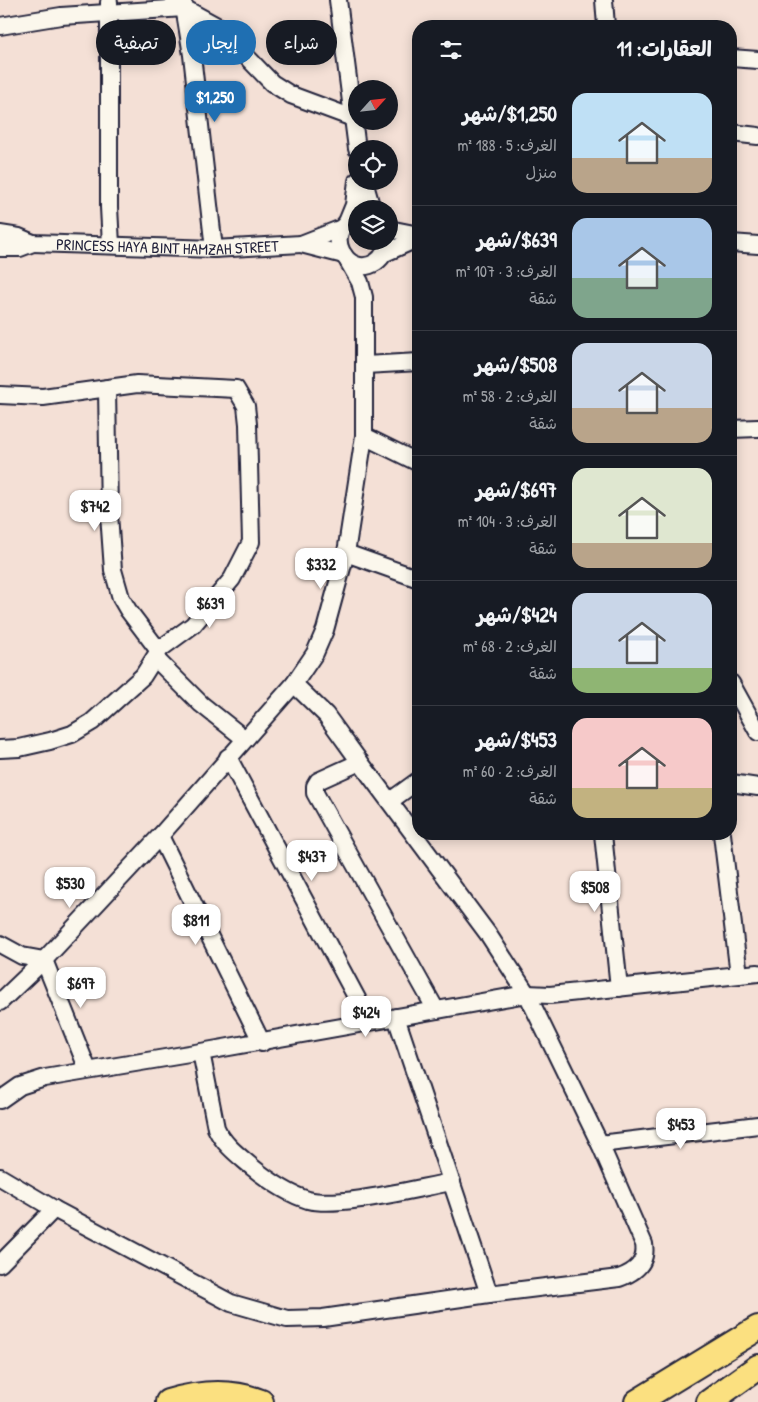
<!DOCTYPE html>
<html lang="ar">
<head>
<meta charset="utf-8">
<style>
  body { margin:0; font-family:"Patrick Hand","Playpen Sans Arabic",sans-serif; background:#242831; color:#f1f3f6; direction:rtl; height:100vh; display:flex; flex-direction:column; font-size:19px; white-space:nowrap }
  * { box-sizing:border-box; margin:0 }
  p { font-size:16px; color:#9ea1a6 }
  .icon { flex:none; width:28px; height:28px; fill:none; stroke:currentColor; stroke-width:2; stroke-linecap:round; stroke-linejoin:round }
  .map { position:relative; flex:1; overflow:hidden; direction:ltr }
  .details { position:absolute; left:412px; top:20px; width:325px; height:820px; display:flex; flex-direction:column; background:#171b24; border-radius:20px; box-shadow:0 2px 12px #0003; direction:rtl }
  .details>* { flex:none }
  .hud { position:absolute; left:15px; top:20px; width:322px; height:45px; direction:rtl; display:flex; gap:10px }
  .needle { width:32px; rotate:63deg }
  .tools { position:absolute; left:348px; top:80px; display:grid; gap:10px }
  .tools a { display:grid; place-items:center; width:50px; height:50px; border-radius:50%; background:#171b24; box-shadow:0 2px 12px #0003; font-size:25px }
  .price { position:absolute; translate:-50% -42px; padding:0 11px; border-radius:10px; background:#fff; color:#222; font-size:16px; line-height:32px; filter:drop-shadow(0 1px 2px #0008) }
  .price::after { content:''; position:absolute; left:50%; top:30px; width:15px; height:11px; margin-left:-8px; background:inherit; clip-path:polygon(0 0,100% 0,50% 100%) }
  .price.selected { background:#1f6fb2; color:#fff }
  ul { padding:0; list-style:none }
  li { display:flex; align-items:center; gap:15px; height:125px; padding:0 25px }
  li+li { border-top:1px solid #363941 }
  li span { display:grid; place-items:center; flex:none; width:140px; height:100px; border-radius:15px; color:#555 }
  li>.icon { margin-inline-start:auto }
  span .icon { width:60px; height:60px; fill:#fffc; stroke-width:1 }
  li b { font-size:21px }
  h2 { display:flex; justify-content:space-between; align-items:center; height:60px; padding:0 25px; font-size:21px }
  .tag { padding:0 18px; border-radius:22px; background:#171b24; box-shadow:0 2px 12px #0003; font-size:18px; line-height:45px }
  .tag.selected { background:#1f6fb2; color:#fff }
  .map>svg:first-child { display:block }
</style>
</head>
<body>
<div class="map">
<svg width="758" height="1402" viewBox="0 0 758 1402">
  <rect width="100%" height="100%" fill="#f4e0d6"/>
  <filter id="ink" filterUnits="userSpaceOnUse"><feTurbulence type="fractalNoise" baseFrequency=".02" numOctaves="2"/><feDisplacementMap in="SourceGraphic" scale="10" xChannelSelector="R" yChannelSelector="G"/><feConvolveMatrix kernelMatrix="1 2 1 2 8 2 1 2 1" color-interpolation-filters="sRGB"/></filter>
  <g filter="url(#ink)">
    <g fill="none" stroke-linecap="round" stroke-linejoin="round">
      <g stroke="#22223b" stroke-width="20">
        <g id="minor">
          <path d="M338,0l19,149"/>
          <path d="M604,0l2,26"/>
          <path d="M183,1l9,54 22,194"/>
          <path d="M109,2v205l2,38"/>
          <path d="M0,26l61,-10 123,-8 33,18 55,57 19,12 62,23"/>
          <path d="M731,58l27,2"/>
          <path d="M731,133l27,3"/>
          <path d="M364,181l8,28"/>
          <path d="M356,218c-36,12 -9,63 20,44 7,-5 11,-13 11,-21"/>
          <path d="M347,222l7,-17 3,-24"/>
          <path d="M389,229l30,6"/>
          <path id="s1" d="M0,234l19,3 14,6 181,6 87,-5 41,-16"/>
          <path d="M731,243l27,2"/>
          <path d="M301,244l43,11"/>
          <path d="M0,248h20l13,-5"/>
          <path d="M385,253l34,-15"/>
          <path d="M365,365l54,-3"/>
          <path d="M107,388l2,126 4,56 8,28 7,12 31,41"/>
          <path d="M0,395l43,2 94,-13 99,5 10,17 2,18 3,118 -19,37 -39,46 -33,24 -17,27 -51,46 -20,12 -22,7 -31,7 -19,1"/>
          <path d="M731,429l27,-1"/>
          <path d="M364,436l55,27"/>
          <path d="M346,553l73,26"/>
          <path d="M156,659l45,45 44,35"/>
          <path d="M731,683l27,49"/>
          <path d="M228,757l141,264"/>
          <path d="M360,762l-42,19 -3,5v7l121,217"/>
          <path d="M731,783l27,4"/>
          <path d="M390,801l29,-21"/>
          <path d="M603,834l16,154"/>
          <path d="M722,834l17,141"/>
          <path d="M160,836l102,207"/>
          <path d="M0,944l22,12 22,4 44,110"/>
          <path d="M0,1002l44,-42 116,-124 134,-152 21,-31 10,-23 21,-77 18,-117v-139l-4,-15 -12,-21"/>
          <path d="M396,1017l93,277"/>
          <path d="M201,1052l326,-58 23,1 208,-22"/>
          <path d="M0,1100l20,-14 25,-8 156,-26 15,76c8,17 22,27 36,39 16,13 36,27 56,33 32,8 109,-12 144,-18"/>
          <path d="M600,1144l158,-19"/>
          <path d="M0,1177l54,32 177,94 56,16 36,-1 166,-24 130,-16c17,-6 28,-16 25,-34l-44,-100 -73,-150 -39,-60 -128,-172 -34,-47 -32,-31"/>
          <path d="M0,1264l54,-55"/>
        </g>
      </g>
      <g stroke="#22223b" stroke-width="28">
        <path id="highway" d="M168,1402c30,-9 63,-12 93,0
          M637,1402l121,-74
          M709,1402l49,-35"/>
      </g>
      <use href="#minor" stroke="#fbf7ec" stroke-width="16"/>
      <use href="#highway" stroke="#fbe080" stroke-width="24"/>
    </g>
  </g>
  <g text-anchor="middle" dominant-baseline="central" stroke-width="4" stroke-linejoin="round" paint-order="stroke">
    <g font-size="16" fill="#22223b" stroke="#fbf7ec">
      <text stroke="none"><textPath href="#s1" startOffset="169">PRINCESS HAYA BINT HAMZAH STREET</textPath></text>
    </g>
  </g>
</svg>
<div class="tools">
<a><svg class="needle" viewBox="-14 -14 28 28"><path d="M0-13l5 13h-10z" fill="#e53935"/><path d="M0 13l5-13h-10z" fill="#9ea1a6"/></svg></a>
<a><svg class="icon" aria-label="locate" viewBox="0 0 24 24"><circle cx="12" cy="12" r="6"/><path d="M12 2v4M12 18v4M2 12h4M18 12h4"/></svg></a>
<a><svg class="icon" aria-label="layers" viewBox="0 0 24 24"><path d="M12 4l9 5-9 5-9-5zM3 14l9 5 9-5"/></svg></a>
</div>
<b class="price selected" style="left:215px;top:123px">$1,250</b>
<b class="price" style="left:95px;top:532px">$742</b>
<b class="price" style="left:321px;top:590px">$332</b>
<b class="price" style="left:210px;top:629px">$639</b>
<b class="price" style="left:312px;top:882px">$437</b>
<b class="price" style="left:70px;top:909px">$530</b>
<b class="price" style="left:595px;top:913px">$508</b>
<b class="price" style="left:196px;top:946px">$811</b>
<b class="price" style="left:81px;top:1009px">$697</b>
<b class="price" style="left:366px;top:1038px">$424</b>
<b class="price" style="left:681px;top:1150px">$453</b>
<div class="hud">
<a class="tag">شراء</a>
<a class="tag selected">إيجار</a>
<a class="tag">تصفية</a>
</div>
<section class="details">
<h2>العقارات: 11<svg class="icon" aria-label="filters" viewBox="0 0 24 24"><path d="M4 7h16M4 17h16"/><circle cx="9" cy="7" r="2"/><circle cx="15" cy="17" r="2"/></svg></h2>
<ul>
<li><span style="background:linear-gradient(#bfe0f5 65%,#b9a48a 0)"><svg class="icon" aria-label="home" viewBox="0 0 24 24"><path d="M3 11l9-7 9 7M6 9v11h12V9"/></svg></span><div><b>$1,250/شهر</b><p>الغرف: 5 · 188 m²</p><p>منزل</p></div></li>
<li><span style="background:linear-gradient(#a9c7e8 60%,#7fa58c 0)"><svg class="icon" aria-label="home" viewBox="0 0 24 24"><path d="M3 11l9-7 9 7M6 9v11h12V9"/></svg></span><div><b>$639/شهر</b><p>الغرف: 3 · 107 m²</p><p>شقة</p></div></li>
<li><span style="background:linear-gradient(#c9d6e8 65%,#b9a48a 0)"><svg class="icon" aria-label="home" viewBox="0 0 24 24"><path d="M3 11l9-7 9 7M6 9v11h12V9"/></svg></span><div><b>$508/شهر</b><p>الغرف: 2 · 58 m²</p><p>شقة</p></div></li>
<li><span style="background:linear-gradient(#dfe7d0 75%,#b9a48a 0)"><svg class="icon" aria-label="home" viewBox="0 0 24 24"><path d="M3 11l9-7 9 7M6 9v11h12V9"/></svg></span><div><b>$697/شهر</b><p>الغرف: 3 · 104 m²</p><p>شقة</p></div></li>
<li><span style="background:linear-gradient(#c9d6e8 75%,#8fb573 0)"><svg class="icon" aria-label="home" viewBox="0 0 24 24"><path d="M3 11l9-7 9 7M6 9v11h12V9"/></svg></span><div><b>$424/شهر</b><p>الغرف: 2 · 68 m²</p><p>شقة</p></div></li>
<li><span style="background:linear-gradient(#f6c9c9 70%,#c2b280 0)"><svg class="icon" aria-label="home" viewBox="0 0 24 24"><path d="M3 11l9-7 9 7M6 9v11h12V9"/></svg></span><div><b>$453/شهر</b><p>الغرف: 2 · 60 m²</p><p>شقة</p></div></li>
</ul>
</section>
</div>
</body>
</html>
